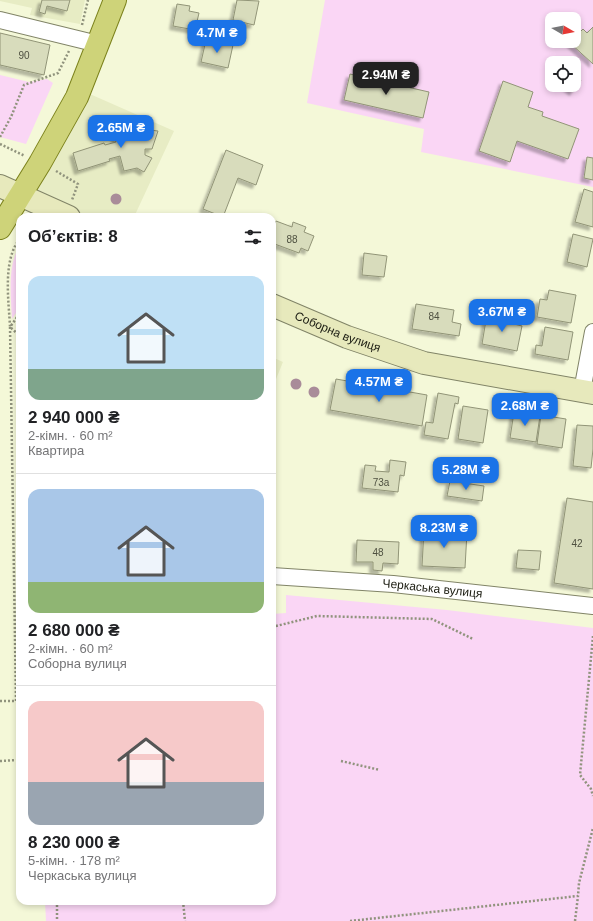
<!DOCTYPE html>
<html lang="uk">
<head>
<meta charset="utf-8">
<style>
  body { margin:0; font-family:Helvetica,sans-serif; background:#f6f6f6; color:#202124; height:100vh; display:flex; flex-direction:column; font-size:15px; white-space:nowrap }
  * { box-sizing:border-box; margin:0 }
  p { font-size:13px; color:#757577 }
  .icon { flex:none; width:22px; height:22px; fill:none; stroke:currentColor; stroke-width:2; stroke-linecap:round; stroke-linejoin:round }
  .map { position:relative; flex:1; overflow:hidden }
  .drawer { position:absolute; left:16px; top:213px; width:260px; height:692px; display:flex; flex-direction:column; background:#fff; border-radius:12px; box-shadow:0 2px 6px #0003 }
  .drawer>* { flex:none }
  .needle { width:26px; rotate:99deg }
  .fabs { position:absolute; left:545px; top:12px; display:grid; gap:8px }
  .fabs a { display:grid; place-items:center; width:36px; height:36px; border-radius:8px; background:#fff; box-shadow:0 2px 6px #0003; font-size:20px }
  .price { position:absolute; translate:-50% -34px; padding:0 9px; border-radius:8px; background:#1a73e8; color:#fff; font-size:13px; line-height:26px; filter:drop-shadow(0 1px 2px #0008) }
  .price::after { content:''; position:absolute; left:50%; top:24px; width:12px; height:9px; margin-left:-6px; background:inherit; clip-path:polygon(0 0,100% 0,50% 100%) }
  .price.selected { background:#222; color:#fff }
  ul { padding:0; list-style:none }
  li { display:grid; align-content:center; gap:8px; height:212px; padding:0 12px }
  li+li { border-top:1px solid #e0e0e0 }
  li span { display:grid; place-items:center; height:124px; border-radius:12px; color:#555 }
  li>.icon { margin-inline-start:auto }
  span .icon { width:72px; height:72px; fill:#fffc; stroke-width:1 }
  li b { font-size:17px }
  h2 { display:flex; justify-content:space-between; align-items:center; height:48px; padding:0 12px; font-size:17px }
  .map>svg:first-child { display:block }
</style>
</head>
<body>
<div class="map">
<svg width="593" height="921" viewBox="0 0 593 921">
  <defs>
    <filter id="shadow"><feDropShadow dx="-3.5" dy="3.5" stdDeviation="1" flood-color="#0004"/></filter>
  </defs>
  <rect width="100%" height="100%" fill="#f4f8d8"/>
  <path fill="#e7ecc4" d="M0,0h85l-5,24 -50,-9 2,-7 -32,-7z
    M83,91l91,40 -40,86h-54l-55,-24z
    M20,347v216l-2,-215z
    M272,357l11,5 -11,27z"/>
  <path fill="#fad6f5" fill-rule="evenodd" d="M325,0h268v187l-172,-35 3,-23 -117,-26zM552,19h22v22h-22zM552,63h22v22h-22z
    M0,75l29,7 18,-3 6,4 -27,61 -26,-7z
    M20,246v61l-8,12c-1,-21 -5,-56 8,-73z
    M286,595l161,15 146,18v293h-547l-1,-20h227v-287l14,-1z"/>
  <path fill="#d8dcbc" stroke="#919477" filter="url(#shadow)" d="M42,0h28l-3,11 -20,-5 -2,8 -6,-2z
    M237,0l22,1 -5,24 -21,-5z
    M177,4l13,2 -1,5 10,2 -4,17 -22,-4z
    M593,27v37l-23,-21 1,-2h3v-3l9,-9 4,4z
    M0,33l50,12 -6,30 -44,-10z
    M206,40l27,5 -5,23 -27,-6z
    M350,74l79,18 -6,26 -79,-18z
    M574,74l7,6 -8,12 -9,-7h10z
    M503,81l30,11 -5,15 15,5 -1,4 37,13 -11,30 -51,-18 -7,21 -31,-11z
    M126,123l17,3 -1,3 16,2 -6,18h-7v6l7,3 -8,14 -7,-4 -13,3 -4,-15 -11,3 1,2 -32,10 -5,-18 31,-10 1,2 11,-3 -4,-13z
    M226,150l37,15 -7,20 -18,-7 -15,39 -20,-8z
    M587,157l6,1v22l-9,-2z
    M584,189l9,3v35l-18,-5z
    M276,221l16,6 1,-5 13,5 -2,5 10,4 -6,15 -7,-3 -2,5 -27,-10v-10z
    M573,234l20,5 -6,28 -20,-5z
    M364,253l23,3 -3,21 -22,-2z
    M549,290l27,5 -5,28 -34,-6 3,-18 7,1z
    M416,304l38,6 -2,12 9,2 -2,12 -47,-7z
    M500,312l11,3 -1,8 12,3 -5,25 -35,-7 4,-24 12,2z
    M545,327l28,5 -5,28 -33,-6 1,-9 6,1z
    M336,379l91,16 -5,31 -92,-16z
    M438,393l21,4 -1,7 -3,-1 -7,36 -24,-4 2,-13 7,1z
    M463,406l25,4 -5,33 -25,-4z
    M514,412l26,4 -4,26 -26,-4z
    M541,415l25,4 -4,29 -25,-4z
    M577,425l16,1v23l-2,19 -18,-2z
    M390,460l16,2 -2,14 -4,-1 -2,17 -36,-4 3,-23 11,1 -1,5 14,1z
    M450,481l34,5 -2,15 -35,-5z
    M567,498l26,4v87l-39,-6z
    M424,530l43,2 -2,36 -43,-2z
    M357,540l42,2 -1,22 -15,-1 -1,8 -9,-1v-8h-17z
    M518,550l23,1 -2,19 -23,-2z"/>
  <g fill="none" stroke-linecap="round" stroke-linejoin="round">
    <g stroke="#818467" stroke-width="18">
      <g id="street">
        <path d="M0,20l98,24"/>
        <path d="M582,391l11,-59"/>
        <path id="s1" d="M272,576l121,8 200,22"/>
      </g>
    </g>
    <g stroke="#818467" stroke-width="24">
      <g id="secondary">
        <path d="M0,186l69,31"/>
        <path id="s2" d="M272,305l75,32 77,26 169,30"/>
      </g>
    </g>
    <g stroke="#7c821c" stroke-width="24">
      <path id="primary" d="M0,228l40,-65 37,-66 38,-97"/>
    </g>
    <path stroke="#90937d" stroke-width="2.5" stroke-dasharray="2 2" stroke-linecap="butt" d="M82,25l6,-25
      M0,137l11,-20 13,-32 34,-12 11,-22
      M0,144l25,12
      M56,171l22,13 -6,16
      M20,239c-18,20 -11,64 -10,88l10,9
      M272,627l45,-11 115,3 41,20
      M593,636l-13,139 11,14 2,7
      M0,701h16l-6,-374 10,-14
      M17,736h3
      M18,754h2
      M0,761l18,-1
      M341,761l39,9
      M57,901v20
      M183,901l2,20
      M350,921l228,-25 1,-13 14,-55
      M575,921l3,-25"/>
    <use href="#street" stroke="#fff" stroke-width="16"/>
    <use href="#secondary" stroke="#e7e9bc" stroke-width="22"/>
    <use href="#primary" stroke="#ced379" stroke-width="22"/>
  </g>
  <g fill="#a98c99">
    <circle cx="116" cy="199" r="5.5"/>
    <circle cx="296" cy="384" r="5.5"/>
    <circle cx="314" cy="392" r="5.5"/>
  </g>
  <g text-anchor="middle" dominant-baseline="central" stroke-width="3" stroke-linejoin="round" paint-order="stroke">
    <g font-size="10" fill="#4e5040">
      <text x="24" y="55">90</text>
      <text x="292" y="239">88</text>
      <text x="434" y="316">84</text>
      <text x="381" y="482">73а</text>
      <text x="577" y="543">42</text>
      <text x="378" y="552">48</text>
    </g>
    <g font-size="12" fill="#202116" stroke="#fff">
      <text stroke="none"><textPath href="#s2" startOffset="71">Соборна вулиця</textPath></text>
      <text stroke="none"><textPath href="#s1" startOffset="161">Черкаська вулиця</textPath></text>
    </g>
  </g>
</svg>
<div class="fabs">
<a><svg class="needle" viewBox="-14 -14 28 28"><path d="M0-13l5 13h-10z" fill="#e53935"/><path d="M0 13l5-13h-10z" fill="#757577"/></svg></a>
<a><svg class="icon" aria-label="locate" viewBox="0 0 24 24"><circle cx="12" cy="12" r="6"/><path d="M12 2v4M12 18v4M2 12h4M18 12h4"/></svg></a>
</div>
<b class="price" style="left:217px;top:54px">4.7M ₴</b>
<b class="price selected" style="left:386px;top:96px">2.94M ₴</b>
<b class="price" style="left:121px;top:149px">2.65M ₴</b>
<b class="price" style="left:502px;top:333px">3.67M ₴</b>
<b class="price" style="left:379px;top:403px">4.57M ₴</b>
<b class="price" style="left:525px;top:427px">2.68M ₴</b>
<b class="price" style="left:466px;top:491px">5.28M ₴</b>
<b class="price" style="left:444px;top:549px">8.23M ₴</b>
<section class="drawer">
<h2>Об’єктів: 8<svg class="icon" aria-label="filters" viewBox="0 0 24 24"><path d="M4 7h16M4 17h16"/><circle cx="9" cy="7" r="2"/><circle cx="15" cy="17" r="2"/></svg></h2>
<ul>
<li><span style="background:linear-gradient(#bfe0f5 75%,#7fa58c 0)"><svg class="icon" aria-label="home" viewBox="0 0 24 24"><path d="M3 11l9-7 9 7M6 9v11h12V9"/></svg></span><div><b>2 940 000 ₴</b><p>2-кімн. · 60 m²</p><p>Квартира</p></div></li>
<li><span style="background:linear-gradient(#a9c7e8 75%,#8fb573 0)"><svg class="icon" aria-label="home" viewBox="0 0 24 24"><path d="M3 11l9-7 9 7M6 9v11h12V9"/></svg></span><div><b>2 680 000 ₴</b><p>2-кімн. · 60 m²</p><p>Соборна вулиця</p></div></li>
<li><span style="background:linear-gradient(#f6c9c9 65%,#9aa5b1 0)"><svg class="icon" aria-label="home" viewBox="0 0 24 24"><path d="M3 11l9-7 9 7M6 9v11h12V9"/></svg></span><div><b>8 230 000 ₴</b><p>5-кімн. · 178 m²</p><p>Черкаська вулиця</p></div></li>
</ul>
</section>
</div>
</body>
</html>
